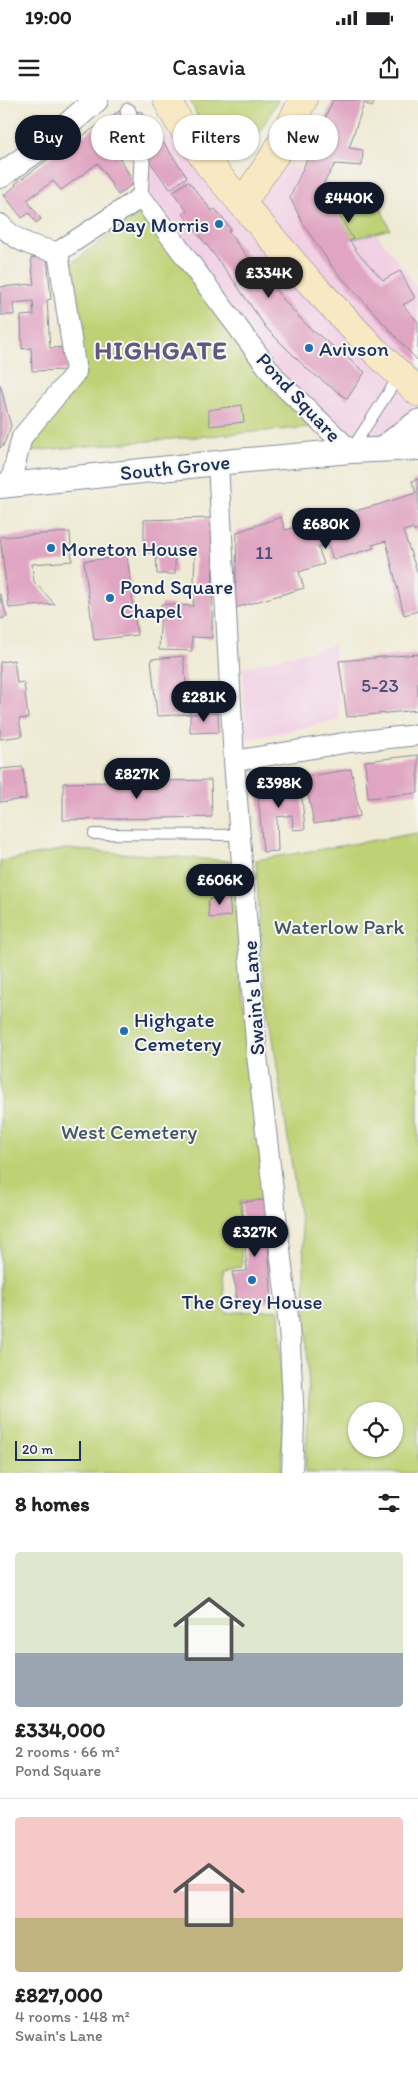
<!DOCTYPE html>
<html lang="en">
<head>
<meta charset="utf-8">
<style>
  body { margin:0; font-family:Itim,sans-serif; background:#f6f6f6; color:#202124; height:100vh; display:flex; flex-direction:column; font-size:19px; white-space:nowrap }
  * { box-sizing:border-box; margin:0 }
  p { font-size:16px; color:#757577 }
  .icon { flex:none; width:28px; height:28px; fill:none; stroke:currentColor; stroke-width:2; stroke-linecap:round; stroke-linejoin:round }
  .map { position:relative; height:1373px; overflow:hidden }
  .details { display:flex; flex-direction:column; background:#fff; flex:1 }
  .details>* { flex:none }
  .guide { position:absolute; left:15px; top:15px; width:389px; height:45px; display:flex; gap:10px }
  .tools { position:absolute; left:348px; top:1302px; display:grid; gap:10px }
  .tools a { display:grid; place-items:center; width:55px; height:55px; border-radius:50%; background:#fff; box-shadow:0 1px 4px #0004; font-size:25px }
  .scale { position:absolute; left:15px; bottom:12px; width:66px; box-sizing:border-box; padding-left:5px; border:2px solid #1b2f5e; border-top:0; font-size:14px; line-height:18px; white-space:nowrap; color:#1b2f5e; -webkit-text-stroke:4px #f6f6f2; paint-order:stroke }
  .price { position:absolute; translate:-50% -42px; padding:0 11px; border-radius:18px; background:#111827; color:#fff; font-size:16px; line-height:32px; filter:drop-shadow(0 1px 2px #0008) }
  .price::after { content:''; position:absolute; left:50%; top:30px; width:15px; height:11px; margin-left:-8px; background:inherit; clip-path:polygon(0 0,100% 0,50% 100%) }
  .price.selected { background:#222; color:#fff }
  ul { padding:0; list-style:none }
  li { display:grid; align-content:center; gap:10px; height:265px; padding:0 15px }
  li+li { border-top:1px solid #e0e0e0 }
  li span { display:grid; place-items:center; height:155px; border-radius:5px; color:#555 }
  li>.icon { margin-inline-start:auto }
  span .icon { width:90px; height:90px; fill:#fffc; stroke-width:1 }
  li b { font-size:21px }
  h2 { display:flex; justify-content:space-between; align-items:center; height:60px; padding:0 15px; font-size:21px }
  .tag { padding:0 18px; border-radius:22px; background:#fff; box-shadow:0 1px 4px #0004; font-size:18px; line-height:45px }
  .tag.selected { background:#111827; color:#fff }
  .status { display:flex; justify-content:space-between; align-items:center; height:35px; padding:0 25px; background:#fff; direction:ltr }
  .status svg { height:14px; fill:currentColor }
  header { display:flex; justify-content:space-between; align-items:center; height:65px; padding:0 15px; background:#fff; font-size:22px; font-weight:600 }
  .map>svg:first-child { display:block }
</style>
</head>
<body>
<div class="status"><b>19:00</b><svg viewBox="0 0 49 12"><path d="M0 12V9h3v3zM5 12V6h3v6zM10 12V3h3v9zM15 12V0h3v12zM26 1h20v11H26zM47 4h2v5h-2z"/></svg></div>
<header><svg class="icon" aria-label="menu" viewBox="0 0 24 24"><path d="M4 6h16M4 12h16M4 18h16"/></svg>Casavia<svg class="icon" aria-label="share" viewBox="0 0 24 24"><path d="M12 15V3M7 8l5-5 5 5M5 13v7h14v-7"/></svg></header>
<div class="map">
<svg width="418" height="1373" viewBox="0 0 418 1373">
  <rect width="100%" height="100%" fill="#f6f6f2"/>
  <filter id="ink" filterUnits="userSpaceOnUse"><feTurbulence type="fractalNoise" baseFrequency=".02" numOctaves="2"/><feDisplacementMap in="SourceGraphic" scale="10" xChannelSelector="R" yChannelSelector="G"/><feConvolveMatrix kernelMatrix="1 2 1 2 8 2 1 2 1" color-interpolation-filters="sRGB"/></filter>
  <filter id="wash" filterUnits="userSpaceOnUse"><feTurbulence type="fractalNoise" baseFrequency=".0096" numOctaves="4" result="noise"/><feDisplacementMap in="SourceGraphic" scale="20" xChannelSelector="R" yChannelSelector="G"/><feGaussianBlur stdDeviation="1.12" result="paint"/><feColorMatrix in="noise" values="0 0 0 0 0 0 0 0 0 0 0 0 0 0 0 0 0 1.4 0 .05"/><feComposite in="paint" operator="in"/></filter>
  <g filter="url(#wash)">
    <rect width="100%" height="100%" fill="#efead4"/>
    <path fill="#f1d0e4" d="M179,22l63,80 32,-45 68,32 76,99v160l-67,3 -74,-71 -130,-175 -5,-44z
      M334,545l6,75 -94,20 -3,-73z"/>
    <path fill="#bfd174" stroke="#6d8069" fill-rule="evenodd" d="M190,0h88l-30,52 -11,9c-27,-7 -36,-38 -47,-61z
      M377,99l13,30 -37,10 -19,-30z
      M139,113h6l126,176 40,38 -280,24 1,-6 53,-71 -17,-108z
      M418,733v640h-113l4,-76 -6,-156 -41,-277 -6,-104zM356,1311h38v38h-38z
      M65,749l166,12 34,339 -26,2 3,65 -19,2 2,44 54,-3 4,115 -2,48h-281v-611z"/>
    <g id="blocks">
      <path fill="#e0a5c2" d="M333,0h42l-3,7 -8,-4 -15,45 14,2 -1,16 -27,-2 -13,22 31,53 -3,2 7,11 26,28 17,-9 15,27 -12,7 15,17v39l-85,-93 -28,-41 -15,-29z
        M121,10l10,35 -14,9 17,29 -16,12 -20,-32 -37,27 -8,-9 -26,19 14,19 -5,4 -7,-10 -7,5 -18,-23 12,-9 -1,-2 39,-29z
        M138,11l5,2 44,64 -17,12 -20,-27 -15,-45z
        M188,81l24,30 3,-2 16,20 -3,2 11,15 54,65 18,18 54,43 -18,27 -40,-30 -40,-40 -36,-52 -48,-63 4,-3 -14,-19z
        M47,157l4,42 -4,1 3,48 17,-1 1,23 -36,1 -1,-23 -9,1 -1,-33 13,-1 -1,-14 -20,2 1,12h-13l-1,-28 34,-3 -3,-26z
        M0,284l11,42 -8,20 -3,2z
        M242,305l2,17 -34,4 -2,-16z
        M418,379v51l-4,2 -1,-4 -10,3 15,43v37l-14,4 -18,-74 -14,4 2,3 -41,12 -5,-16 -10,3 6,17 -25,8 5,16 -69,20 2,-76 44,-15 4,13 92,-25 39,-12 -4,-12z
        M213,418l-1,120 -20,-1v14l-33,-1 2,-46 32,2 2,-51h-20v19h-18l-1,-22 -12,1v-33z
        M70,432l2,29 -40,3 2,18 21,22 -46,4 -9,-71z
        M127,456l10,79 -43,5 -10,-79z
        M0,494l7,23 -7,2z
        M418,554v56l-71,7 -8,-56z
        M183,556l7,58 -33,2 -6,-57z
        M14,560l3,23 7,-1 4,36 -9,1 3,17 -22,3v-77z
        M218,613l1,19 -29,1v-19z
        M418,655v38l-50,5 -3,-37z
        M23,667l3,32 -26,3v-33z
        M351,669l9,47 -46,8 -9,-47z
        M300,679l5,50 -12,1 -1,-15 -15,2 1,34 -15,1 -6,-69z
        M211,680l1,37 -149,3v-37z
        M228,788l3,28 -22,2 -1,-17z
        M265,1100l7,102 -35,3 -1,-17 -4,-16 15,-1 -2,-29 4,-1 -1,-13h-4l-3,-26z"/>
    </g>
  </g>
  <g filter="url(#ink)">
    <use href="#blocks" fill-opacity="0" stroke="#858c99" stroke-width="1"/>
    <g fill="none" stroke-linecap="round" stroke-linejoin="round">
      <g stroke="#858c99" stroke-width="12">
        <path id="service" d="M351,350l48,-74
          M94,734l146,1"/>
      </g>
      <g stroke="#858c99" stroke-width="17">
        <path id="pedestrian" d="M128,11l14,50 -2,37"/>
      </g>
      <g stroke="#858c99" stroke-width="22">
        <path id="minor" d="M0,124c16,18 36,24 58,28
          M218,363l16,298 23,294 32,271 5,96 -2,51
          M10,384l12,-47 54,-65 -18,-120 82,-54 7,7 130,175 74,71
          M234,661l116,-19 68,-7"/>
      </g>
      <g stroke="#858c99" stroke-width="26">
        <path id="tertiary" d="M0,76l49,-35 47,-41
          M382,349l36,-27
          M0,386l236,-25 115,-10 67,-3"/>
      </g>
      <g stroke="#858c99" stroke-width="29">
        <path id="secondary" d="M167,0l12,22 30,43 98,114 68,72 43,41
          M243,102l33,-49 27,-53"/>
      </g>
      <use href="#service" stroke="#fff" stroke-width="10"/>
      <use href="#pedestrian" stroke="#fff" stroke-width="15"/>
      <use href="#minor" stroke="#fff" stroke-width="20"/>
      <use href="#tertiary" stroke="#fff" stroke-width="24"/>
      <use href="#secondary" stroke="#f8e8c3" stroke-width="28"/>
    </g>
  </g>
  <g fill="#1f6fb2" stroke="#f6f6f2" stroke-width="2">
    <circle cx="219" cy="124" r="5"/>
    <circle cx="309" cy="248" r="5"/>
    <circle cx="51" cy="448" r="5"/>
    <circle cx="110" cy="498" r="5"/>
    <circle cx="124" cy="931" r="5"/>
    <circle cx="252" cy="1180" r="5"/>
  </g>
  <g text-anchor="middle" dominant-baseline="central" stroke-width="4" stroke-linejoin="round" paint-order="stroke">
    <g font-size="19" fill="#4c4c77">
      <text x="264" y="452">11</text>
      <text x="380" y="585">5-23</text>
    </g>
    <g font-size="21" fill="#1b2f5e" stroke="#f6f6f2" text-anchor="start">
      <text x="209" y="124" text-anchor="end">Day Morris</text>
      <text x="319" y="248">Avivson</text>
      <text x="61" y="448">Moreton House</text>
      <text x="120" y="486">Pond Square<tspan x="120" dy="24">Chapel</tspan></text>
      <text x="134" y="919">Highgate<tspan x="134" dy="24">Cemetery</tspan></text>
      <text x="252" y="1201" text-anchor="middle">The Grey House</text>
    </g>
    <g font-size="21" fill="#1b2f5e" stroke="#f6f6f2">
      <text transform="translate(299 297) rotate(47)">Pond Square</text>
      <text transform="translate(175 367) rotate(-6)">South Grove</text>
      <text transform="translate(253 898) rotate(-94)">Swain's Lane</text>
    </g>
    <g font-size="21" fill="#445864" stroke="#f6f6f2">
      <text x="339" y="826">Waterlow Park</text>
      <text x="129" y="1031">West Cemetery</text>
    </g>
    <g font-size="26" font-weight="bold" letter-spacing="1" fill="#605881" stroke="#f6f6f2">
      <text x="161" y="250">HIGHGATE</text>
    </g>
  </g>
</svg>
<div class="tools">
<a><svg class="icon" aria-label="locate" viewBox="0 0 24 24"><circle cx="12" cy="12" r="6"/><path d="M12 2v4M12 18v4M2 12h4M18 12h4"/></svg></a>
</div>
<div class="scale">20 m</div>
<b class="price" style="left:349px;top:124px">£440K</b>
<b class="price selected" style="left:269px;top:199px">£334K</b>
<b class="price" style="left:326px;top:450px">£680K</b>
<b class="price" style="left:204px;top:623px">£281K</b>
<b class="price" style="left:137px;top:700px">£827K</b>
<b class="price" style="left:279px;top:709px">£398K</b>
<b class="price" style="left:220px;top:806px">£606K</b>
<b class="price" style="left:255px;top:1158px">£327K</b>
<div class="guide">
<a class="tag selected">Buy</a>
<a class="tag">Rent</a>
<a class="tag">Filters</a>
<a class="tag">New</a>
</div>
</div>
<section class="details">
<h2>8 homes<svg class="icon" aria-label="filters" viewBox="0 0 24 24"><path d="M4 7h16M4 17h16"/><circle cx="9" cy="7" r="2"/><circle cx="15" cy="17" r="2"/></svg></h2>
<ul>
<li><span style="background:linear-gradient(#dfe7d0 65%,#9aa5b1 0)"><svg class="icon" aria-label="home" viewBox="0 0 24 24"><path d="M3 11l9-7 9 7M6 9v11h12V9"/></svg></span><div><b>£334,000</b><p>2 rooms · 66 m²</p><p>Pond Square</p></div></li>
<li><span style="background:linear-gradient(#f6c9c9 65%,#c2b280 0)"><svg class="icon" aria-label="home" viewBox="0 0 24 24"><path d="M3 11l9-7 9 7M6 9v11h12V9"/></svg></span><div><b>£827,000</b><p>4 rooms · 148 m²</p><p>Swain's Lane</p></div></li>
</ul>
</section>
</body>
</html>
